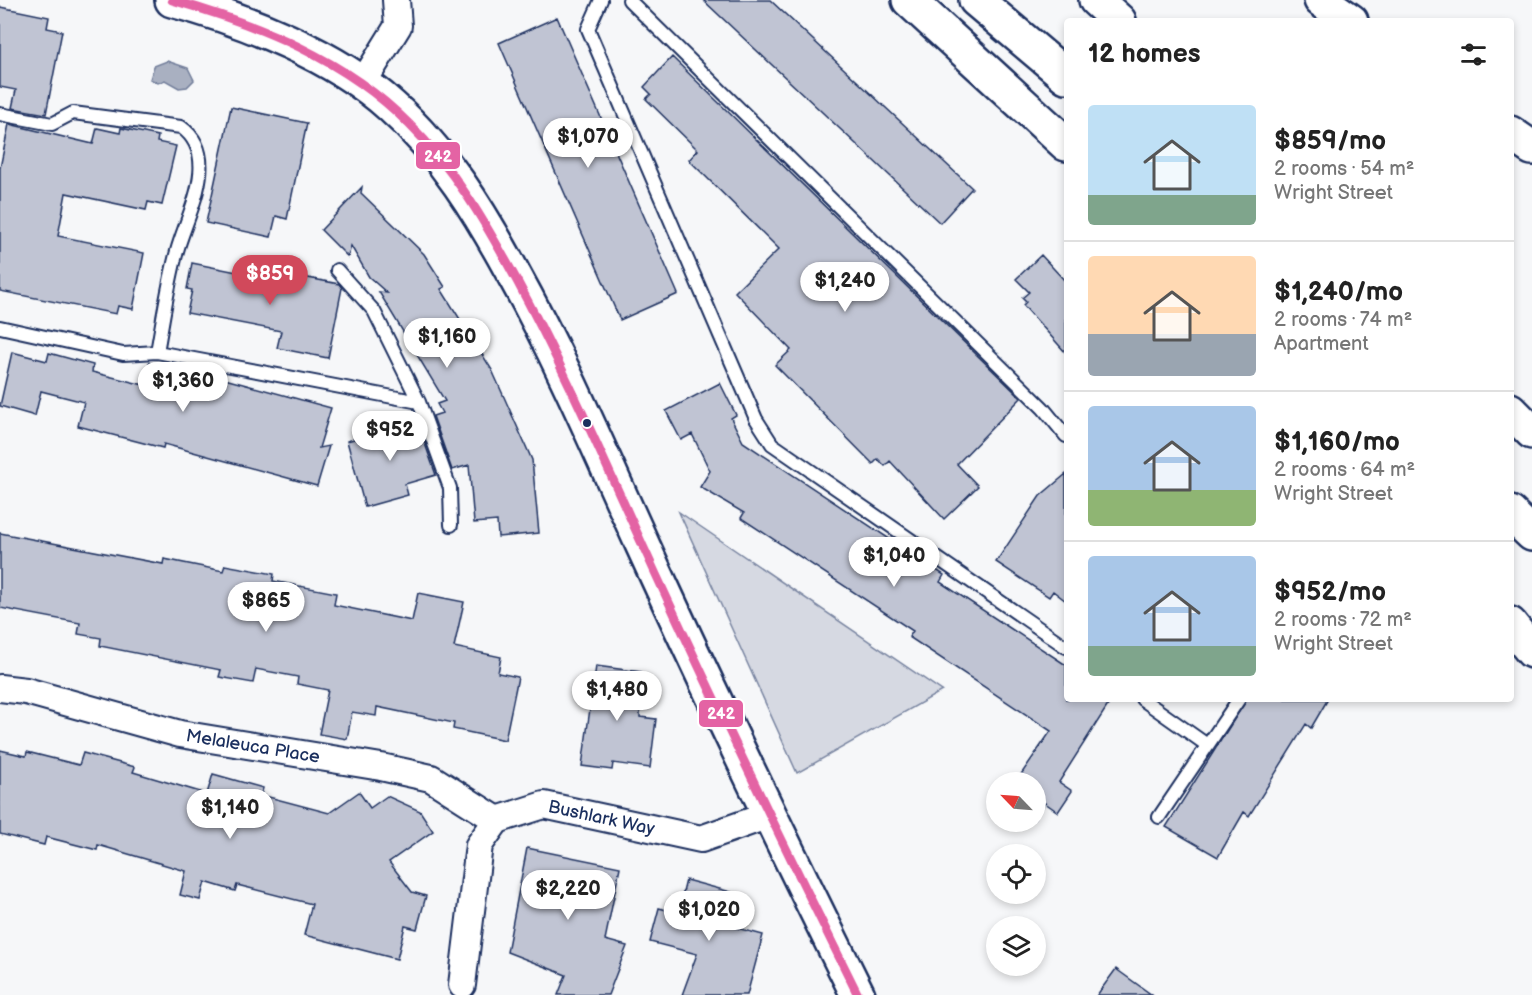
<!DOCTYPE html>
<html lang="en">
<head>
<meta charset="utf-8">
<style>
  body { margin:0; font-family:"Balsamiq Sans",sans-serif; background:#f6f6f6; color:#222; height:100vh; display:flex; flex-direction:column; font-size:22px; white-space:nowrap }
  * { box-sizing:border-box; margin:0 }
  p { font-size:20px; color:#767676 }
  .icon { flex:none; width:33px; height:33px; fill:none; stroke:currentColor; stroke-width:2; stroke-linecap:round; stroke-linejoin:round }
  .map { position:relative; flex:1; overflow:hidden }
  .panel { position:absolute; left:1064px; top:18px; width:450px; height:684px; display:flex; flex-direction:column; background:#fff; border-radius:6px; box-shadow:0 3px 9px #0003 }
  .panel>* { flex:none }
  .needle { width:39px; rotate:295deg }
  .fabs { position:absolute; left:986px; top:772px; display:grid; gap:12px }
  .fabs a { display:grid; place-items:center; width:60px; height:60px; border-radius:50%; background:#fff; box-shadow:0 3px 9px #0003; font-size:30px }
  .price { position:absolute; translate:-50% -51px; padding:0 14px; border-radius:21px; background:#fff; color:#222; font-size:20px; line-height:39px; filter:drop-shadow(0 2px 3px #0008) }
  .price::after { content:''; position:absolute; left:50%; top:36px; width:18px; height:14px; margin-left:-9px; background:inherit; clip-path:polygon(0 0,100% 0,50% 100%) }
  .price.on { background:#d1495b; color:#fff }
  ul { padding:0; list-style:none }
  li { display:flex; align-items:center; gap:18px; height:150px; padding:0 24px }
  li+li { border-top:2px solid #e0e0e0 }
  li span { display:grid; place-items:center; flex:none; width:168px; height:120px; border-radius:6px; color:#555 }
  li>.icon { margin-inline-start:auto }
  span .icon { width:72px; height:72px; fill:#fffc; stroke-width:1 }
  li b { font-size:26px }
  h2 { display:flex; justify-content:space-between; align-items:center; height:72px; padding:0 24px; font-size:26px }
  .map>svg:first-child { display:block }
</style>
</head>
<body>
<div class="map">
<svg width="1532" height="995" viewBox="0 0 1532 995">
  <rect width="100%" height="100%" fill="#f6f7f9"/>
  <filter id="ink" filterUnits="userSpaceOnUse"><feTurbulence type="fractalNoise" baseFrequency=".0167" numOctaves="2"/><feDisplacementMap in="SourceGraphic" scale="12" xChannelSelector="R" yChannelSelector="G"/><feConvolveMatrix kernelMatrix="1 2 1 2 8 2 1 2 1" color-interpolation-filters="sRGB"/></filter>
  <g filter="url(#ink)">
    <path fill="#d6d9e2" stroke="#7884a0" stroke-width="1.5" d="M679,512l263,179 -145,82z"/>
    <path fill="#a9b0c1" stroke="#707c99" stroke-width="1.5" d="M167,61l21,7 6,12 -7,7 -8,1 -14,-8 -7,3 -8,-4 4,-13z"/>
    <path fill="#c0c4d3" stroke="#1b2f5e" stroke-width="1.5" d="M703,0h67l202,188 -32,35z
      M0,7l49,10 -2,11 15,3 -16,83 -34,-6 4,-18 -16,-3z
      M557,17l121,277 -58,26 -121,-277z
      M672,57l349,341 -64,66 21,22 -34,33 -54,-58 -5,5 -7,-7 -5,5 -98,-99 16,-15 -56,-58 44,-43 -90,-89 9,-10 -52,-51 5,-5 -7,-7z
      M231,107l76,16 -20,96 -11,-3 -5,21 -65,-14z
      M9,124l84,20 4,-16 23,5 1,-5 37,8 -1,6 19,4 -14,59 -14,-3 -2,8 -80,-17 -8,43 86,17 -11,56 -15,-3 -2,8 -116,-23v-123z
      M362,187l-1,6 63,61 21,33 -4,2 51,81 40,90 7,73 -41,4 -1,-16 -23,2 -5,-58 -17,5 -19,-54 9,-3 -5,-9 8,-3 -66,-109 8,1 -18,-16 -18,-31 -3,11 -27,-27z
      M1041,255l25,27v71l-43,-48 3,-3 -4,-4 7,-6 -13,-13z
      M192,263l94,19 1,-8 52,10 3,4 -14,70 -51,-10 4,-17 -94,-18 5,-23 -5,-1z
      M12,352l35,9 2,-8 44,12 -1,7 52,13 5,-22 49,12 1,-3 132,36 -12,40 10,-2 -12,40 -153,-42 -1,4 -85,-22 6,-24 -43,-11 -6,25 -35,-10z
      M720,383l16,32 -5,3 12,24 201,133 -4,7 126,83v34h46l-53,83 13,9 -14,21 -13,-9 -10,15v-35h-20l36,-52 -142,-94 4,-6 -172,-113 3,-5 -44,-26 10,-16 -18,-37 -11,6 -15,-29z
      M417,421l19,54 -31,9 3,11 -43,12 -18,-66z
      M1066,474v127l-13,-10 -4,6 -53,-35 44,-66z
      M0,533l163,31 1,-5 59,12 2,-6 49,9 -1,7 63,12 -2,12 78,16 6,-28 46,9 -10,45 47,10 -3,16 20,4 -13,63 -52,-11 1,-6 -77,-16 -1,9 -24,-4 -5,27 -28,-5 9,-44 -31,-6 1,-7 -42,-8 -3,14 -34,-6 2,-7 -121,-24 1,-8 -23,-4 2,-11 -80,-15z
      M596,666l45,6 -5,37 4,1v7l16,2 -6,49 -37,-5 -1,7 -30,-4z
      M1247,699h81l-17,29 -5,-4 -57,92 -5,-4 -26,45 -52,-30z
      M0,750l26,6 1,-4 52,13 4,-12 52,14 -2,5 74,22 6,-20 50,14 -2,7 68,18 30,-21 11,16 17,-12 33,15 13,20 -44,31 23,30 14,4 -9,33 -12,-3 -8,33 -93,-24 8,-31 -75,-19 -2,6 -30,-9 -5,18 -20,-5 6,-24 -88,-26 -1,5 -51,-13 -2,8 -44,-11z
      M527,848l93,19 -15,73 22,6 -19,49h-50l8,-20 -59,-23z
      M686,880l45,12 -9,32 41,11 -16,60h-65l15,-41 -47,-12 9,-34 19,5z
      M1116,969l36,26h-55z"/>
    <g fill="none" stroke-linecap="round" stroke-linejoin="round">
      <g stroke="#1b2f5e" stroke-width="16">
        <path id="lane" d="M601,0l-13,29 168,390 16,25 294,203
          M629,0l414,408 23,28
          M0,114l52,10 21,-11 108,14c41,29 6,87 -4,124 -9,33 -14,68 -20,101
          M337,270l37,41 45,91 31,86 1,37
          M0,327l123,27 34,-2 262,50
          M1142,699l65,46
          M1159,817l80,-118"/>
      </g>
      <g stroke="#1b2f5e" stroke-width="30">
        <g id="street">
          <path d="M362,84l36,-58 -2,-26"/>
          <path id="s1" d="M0,688l26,3 154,43 201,33 50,11 66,42"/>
          <path id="s2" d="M462,985l17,-140 18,-25 47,-15 157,34 68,-24"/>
        </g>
      </g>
      <g stroke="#1b2f5e" stroke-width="38">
        <path id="secondary" d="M172,0c72,19 163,55 219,106 53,47 89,106 122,167 49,88 88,181 130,273 69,151 141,300 215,449
          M1321,0l30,21
          M1510,133l22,15"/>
      </g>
      <g stroke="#1b2f5e" stroke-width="38">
        <path id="highway" d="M909,0l157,144
          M976,0l90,76
          M1096,0l23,21
          M1510,410l22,22
          M1510,513l22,21
          M1510,624l22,27"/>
      </g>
      <use href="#lane" stroke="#fff" stroke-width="12"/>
      <use href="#street" stroke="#fff" stroke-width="26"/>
      <use href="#secondary" stroke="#fff" stroke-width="33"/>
      <use href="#highway" stroke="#fff" stroke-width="33"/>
      <g stroke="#fff" stroke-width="14">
        <path id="bus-1" d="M172,0c87,25 173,59 237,124 45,44 77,100 107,155 47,87 86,177 127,267 69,151 141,300 215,449"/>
      </g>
      <use href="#bus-1" stroke="#e463a4" stroke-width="9"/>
    </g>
  </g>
  <circle fill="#1b2f5e" stroke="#fff" stroke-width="2" cx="587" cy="423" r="5"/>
  <g text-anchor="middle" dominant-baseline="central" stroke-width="5" stroke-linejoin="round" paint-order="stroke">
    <g font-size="18" fill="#1b2f5e" stroke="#fff">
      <text stroke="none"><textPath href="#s1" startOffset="260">Melaleuca Place</textPath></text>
      <text stroke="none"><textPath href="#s2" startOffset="280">Bushlark Way</textPath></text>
    </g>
  </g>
  <g stroke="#fff" stroke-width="2">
    <rect x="415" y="141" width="46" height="29" rx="6" fill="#e463a4"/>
    <rect x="698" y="699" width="46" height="29" rx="6" fill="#e463a4"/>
  </g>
  <g font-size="16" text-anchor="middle" font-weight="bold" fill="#fff">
    <text x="438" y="162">242</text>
    <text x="721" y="719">242</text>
  </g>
</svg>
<div class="fabs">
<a><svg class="needle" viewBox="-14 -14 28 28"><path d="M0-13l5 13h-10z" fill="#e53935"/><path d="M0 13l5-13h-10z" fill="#767676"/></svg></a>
<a><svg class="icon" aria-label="locate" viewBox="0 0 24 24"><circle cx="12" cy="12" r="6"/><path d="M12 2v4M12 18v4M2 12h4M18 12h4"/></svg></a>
<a><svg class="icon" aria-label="layers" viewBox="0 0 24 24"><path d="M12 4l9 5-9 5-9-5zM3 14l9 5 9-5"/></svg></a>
</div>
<b class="price" style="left:588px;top:169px">$1,070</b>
<b class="price on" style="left:270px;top:306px">$859</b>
<b class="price" style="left:845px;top:313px">$1,240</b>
<b class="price" style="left:447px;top:369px">$1,160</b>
<b class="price" style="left:183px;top:413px">$1,360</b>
<b class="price" style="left:390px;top:462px">$952</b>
<b class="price" style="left:894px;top:588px">$1,040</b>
<b class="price" style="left:266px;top:633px">$865</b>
<b class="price" style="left:617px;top:722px">$1,480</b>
<b class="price" style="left:230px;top:840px">$1,140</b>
<b class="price" style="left:568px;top:921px">$2,220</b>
<b class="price" style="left:709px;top:942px">$1,020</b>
<section class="panel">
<h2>12 homes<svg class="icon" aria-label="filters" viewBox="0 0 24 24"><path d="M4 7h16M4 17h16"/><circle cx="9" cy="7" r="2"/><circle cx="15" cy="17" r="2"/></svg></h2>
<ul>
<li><span style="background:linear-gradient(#bfe0f5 75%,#7fa58c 0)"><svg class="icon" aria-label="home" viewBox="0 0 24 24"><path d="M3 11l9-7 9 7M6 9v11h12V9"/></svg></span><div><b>$859/mo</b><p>2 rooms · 54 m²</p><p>Wright Street</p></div></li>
<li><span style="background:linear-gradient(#ffd9b3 65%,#9aa5b1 0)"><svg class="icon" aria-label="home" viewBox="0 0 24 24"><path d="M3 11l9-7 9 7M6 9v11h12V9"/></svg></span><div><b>$1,240/mo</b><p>2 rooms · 74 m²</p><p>Apartment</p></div></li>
<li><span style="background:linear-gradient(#a9c7e8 70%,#8fb573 0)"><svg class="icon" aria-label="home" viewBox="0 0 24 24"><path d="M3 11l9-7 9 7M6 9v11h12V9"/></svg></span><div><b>$1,160/mo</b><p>2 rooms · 64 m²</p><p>Wright Street</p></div></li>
<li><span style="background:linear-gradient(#a9c7e8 75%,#7fa58c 0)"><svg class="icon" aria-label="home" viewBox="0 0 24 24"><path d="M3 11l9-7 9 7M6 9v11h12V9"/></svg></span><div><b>$952/mo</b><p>2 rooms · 72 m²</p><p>Wright Street</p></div></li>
</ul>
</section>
</div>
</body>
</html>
